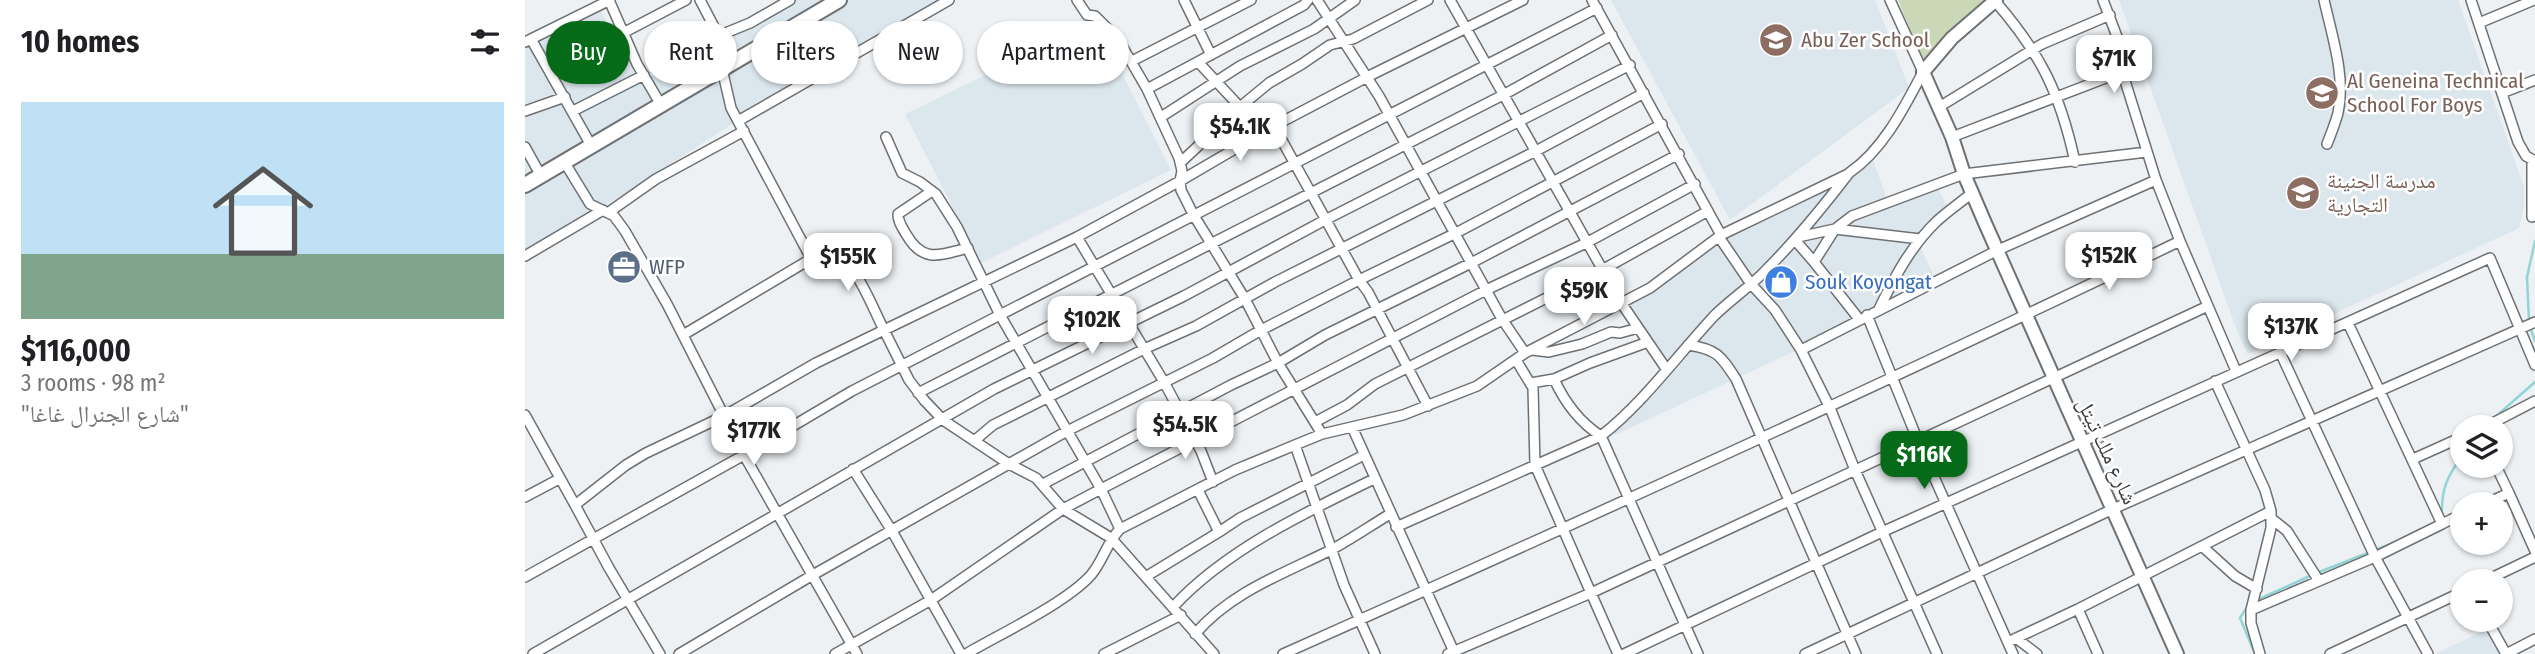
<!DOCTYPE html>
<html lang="en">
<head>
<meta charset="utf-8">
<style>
  body { margin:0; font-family:"Fira Sans Condensed","Noto Naskh Arabic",sans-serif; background:#f2f2f2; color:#202124; height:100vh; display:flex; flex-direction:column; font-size:26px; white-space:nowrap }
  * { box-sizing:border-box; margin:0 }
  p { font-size:23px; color:#757577 }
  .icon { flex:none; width:38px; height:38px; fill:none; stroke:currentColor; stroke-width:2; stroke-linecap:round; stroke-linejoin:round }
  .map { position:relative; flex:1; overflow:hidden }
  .details { display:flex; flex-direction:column; background:#fff; width:525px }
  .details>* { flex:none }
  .top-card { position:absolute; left:21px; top:21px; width:665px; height:63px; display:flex; gap:14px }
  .fabs { position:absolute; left:1925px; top:415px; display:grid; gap:14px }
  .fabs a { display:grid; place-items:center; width:63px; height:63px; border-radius:50%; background:#fff; box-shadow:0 2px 5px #0004; font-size:35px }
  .price { position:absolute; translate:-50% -60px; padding:0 16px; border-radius:14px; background:#fff; color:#222; font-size:23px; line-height:46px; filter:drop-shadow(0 2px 4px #0008) }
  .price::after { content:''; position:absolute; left:50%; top:42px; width:21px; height:16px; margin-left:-10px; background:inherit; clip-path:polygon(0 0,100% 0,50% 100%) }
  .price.selected { background:#066b18; color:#fff }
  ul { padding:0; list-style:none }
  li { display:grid; align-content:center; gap:14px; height:371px; padding:0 21px }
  li span { display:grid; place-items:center; height:217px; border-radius:0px; color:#555 }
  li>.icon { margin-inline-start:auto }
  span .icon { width:126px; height:126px; fill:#fffc; stroke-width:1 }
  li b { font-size:30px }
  h2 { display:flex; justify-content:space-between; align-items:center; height:84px; padding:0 21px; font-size:30px }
  .chip { padding:0 24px; border-radius:32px; background:#fff; box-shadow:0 2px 5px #0004; font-size:24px; line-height:63px }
  .chip.selected { background:#066b18; color:#fff }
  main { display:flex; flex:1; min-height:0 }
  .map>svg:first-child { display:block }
</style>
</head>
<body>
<main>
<section class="details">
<h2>10 homes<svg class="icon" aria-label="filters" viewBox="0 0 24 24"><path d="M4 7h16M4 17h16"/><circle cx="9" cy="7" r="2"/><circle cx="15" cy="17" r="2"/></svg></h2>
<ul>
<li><span style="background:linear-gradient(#bfe0f5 70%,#7fa58c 0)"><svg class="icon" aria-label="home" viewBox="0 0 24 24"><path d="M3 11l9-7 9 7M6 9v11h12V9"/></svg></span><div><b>$116,000</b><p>3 rooms · 98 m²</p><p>&quot;شارع الجنرال غاغا&quot;</p></div></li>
</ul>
</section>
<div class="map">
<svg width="2010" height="654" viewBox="0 0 2010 654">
  <rect width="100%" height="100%" fill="#edf1f4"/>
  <path fill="#dbe6ed" d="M262,0h42l-304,179v-130l76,-37 39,70z
    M324,0h88l-162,96 -146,95 -104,61v-62z
    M1086,0h264l34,88 -179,132z
    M1594,0h339l66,187v19l-5,22 -271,126 -11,-23z
    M571,22l75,148 -190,93 -76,-149z
    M1348,160l17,47 48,-18 14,27 -33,29 16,33 -140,73 -180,84 -2,-4 58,-61 -45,-66 90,-62 36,-20 98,-44z
    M1960,630l21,24h-71z"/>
  <path fill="#cbd8b8" d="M1373,0h92l-67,62z"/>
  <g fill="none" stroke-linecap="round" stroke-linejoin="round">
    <path stroke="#92d5d5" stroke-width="2.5" d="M2004,321l-2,-44 8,-36
      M2005,327l5,14
      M1968,419l42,-37
      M1917,516c-1,-28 5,-38 20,-61
      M1730,601l59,-27 87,-34
      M1724,604l-9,14 15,36"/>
    <g stroke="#6e7174" stroke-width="12">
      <path id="minor" d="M84,0l28,64 24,41
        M175,0l33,63
        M552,0l10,15 8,1 23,23 29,50 32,69 3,13 -2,10 -103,56 -193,93 25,50 15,20 19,20 66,44 27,14 27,31 48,29 103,116
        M659,0l27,55
        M792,0l62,96 123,223 23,34
        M925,0l172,304 45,66
        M1578,0l18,47 5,37 30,96 24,61 56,130
        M1799,0c8,36 22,77 14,113 -3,11 -7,21 -11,31
        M1946,0l47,142 8,14 9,5
        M1470,1c46,53 65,92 80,161
        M1954,23l55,-23
        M98,33l63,-33
        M193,36l32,-13 40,-23
        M6,39l61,108
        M0,42l85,-42
        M607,61l119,-61
        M673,62l42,45 28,23
        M197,69l9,39 76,143 7,6
        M622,89l157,-84 4,-5
        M1977,93l33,-13
        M1414,107l103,-63 68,-29
        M0,111l40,-14
        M48,111l71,-36
        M636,117l79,-51 74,-37 41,-29
        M213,121l211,-121
        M749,126l85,154 9,12 60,114
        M361,137l16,36 18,9 16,12 21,33 43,88 101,174 19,40
        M1427,137l172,-66
        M0,147l16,29
        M2007,161v56
        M656,162l59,-55 29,-24 33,-19 28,-19 23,-6 75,-39
        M40,163l25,41 24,12 11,15 42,73 77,151 113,199
        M407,191l-34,23c0,8 4,13 8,20 17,30 34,21 62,14
        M84,212l47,-33 88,-48
        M1196,235l125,-60
        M552,237l87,145 37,69 12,31
        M1194,237l32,47 24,26 26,40 197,-100 158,-70
        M1273,237l37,-8 17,-13 112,-42 183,-22
        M1270,240l19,22
        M0,256l78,-46
        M1354,309c16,-33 32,-63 58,-88 11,-10 24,-19 35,-28
        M1342,315l51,126 95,213
        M1334,319l-45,-57 21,-33 85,10
        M1823,323l94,201 20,-10
        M1163,345c29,4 33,11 48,34l120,275
        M1007,350l17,2 33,-8 29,-12 9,1 18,-5
        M1276,350l29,58 25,62 82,184
        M1755,352l95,205 53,97
        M1029,379l36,-16 58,-21
        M1690,381l50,109 6,21v17l-20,82v13l9,31
        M1006,383l23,-4c11,24 25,43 47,57l97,218
        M393,393l585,-298 109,-60
        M0,415l50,90
        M790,422l32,-17 28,-21 227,-114 106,-59
        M827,427l103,227
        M1960,427l50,-26
        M797,434l-44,-71 -33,-64 -52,-85 -12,-24 -1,-9 94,-55 99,-52 150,-74
        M449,441l19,-16 151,-76 52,-23 79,-44 259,-130 110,-59
        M770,445l49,140 31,69
        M1888,459l49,-22
        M1971,466l13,27
        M328,469l39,62 69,123
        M518,484l188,-99 47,-22 47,-28 148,-73 206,-108
        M0,497l34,-18
        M1960,504l24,-11 26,58
        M1747,519l15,12 32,50
        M871,527l205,-91c43,-34 76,-80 113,-120 16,-16 36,-29 52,-46 30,-30 57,-63 83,-97 34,-23 55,-65 74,-101l-33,-72
        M694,532l21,-14 124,-63
        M1678,547l32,29 22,13
        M622,576l72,-44 -21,-42
        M0,577l219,-122 108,-64 745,-383
        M1960,581l50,-24
        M649,606c52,-56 132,-94 200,-127
        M1553,609l20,45
        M1726,610l124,-53 67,-33
        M1962,620l19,34
        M670,634c35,-41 87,-60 134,-83 21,-11 41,-25 61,-37
        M1491,638l21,16
        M1483,642l70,-33 193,-98
        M8,654l461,-265 190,-93 141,-76 305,-155
        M135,654l-51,-86 -34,-63 51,-40 20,-12 78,-37 92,-53 68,-33c-9,-17 -27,-64 -43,-70 -8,-4 -18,-1 -27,-3l-131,78
        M154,654l132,-78 256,-145 146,-73 48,-28 98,-50 97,-47 206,-109
        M310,654l96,-54 132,-91 38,-20 385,-199 100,-47 109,-59
        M441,654c34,-20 100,-51 125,-79 12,-14 16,-33 29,-46l115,-59 60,-25 27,-11 81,-19 74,-29 48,-33 125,-65 71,-53 -129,-235
        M579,654l77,-39
        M758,654c301,-134 601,-270 897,-413
        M923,654l143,-61 -56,-128 -2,-77 -17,-28
        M1093,654l-27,-61 617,-287
        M1099,654l258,-122 608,-274 45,107
        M1280,654l308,-145 422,-187
        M1805,654l132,-62
        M1981,654l29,-15"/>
    </g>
    <g stroke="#6e7174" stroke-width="16">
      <path id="major" d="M1471,0l-44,38 -29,34 29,65 12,37 21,49 192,431"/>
    </g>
    <g stroke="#6e7174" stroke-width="18">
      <path id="highway" d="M0,185l314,-185"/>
    </g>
    <use href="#minor" stroke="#fff" stroke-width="9"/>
    <use href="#major" stroke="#fff" stroke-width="12"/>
    <use href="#highway" stroke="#fff" stroke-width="14"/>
  </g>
  <defs>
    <g id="school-disc" transform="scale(1.75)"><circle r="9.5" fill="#8d6e63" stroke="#fff"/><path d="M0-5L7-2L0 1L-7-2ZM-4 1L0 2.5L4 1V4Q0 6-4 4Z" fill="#fff"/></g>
    <g id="university-disc" transform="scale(1.75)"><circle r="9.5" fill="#8d6e63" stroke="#fff"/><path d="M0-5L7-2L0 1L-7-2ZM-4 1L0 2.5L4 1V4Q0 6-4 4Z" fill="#fff"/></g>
    <g id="office-disc" transform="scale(1.75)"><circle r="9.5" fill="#5c6f8a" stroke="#fff"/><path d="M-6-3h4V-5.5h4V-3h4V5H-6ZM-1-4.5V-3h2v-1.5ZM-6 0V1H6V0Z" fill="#fff"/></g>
    <g id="shop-disc" transform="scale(1.75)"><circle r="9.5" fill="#3f7fe0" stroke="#fff"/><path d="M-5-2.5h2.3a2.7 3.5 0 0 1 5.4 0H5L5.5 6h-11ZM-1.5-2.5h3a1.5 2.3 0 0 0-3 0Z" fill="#fff"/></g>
  </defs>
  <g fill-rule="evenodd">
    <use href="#school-disc" x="1251" y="40"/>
    <use href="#university-disc" x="1797" y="93"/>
    <use href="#university-disc" x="1778" y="193"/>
    <use href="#office-disc" x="99" y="267"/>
    <use href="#shop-disc" x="1256" y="282"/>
  </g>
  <g text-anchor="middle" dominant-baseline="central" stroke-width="5" stroke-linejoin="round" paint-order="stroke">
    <g font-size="21" fill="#785e54" stroke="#fff" text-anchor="start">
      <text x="1276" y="40">Abu Zer School</text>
      <text x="1822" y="81">Al Geneina Technical<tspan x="1822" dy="24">School For Boys</tspan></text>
      <text x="1802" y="181">مدرسة الجنينة<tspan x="1802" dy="24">التجارية</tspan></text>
    </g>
    <g font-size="21" fill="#4e5e75" stroke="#fff" text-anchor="start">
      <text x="124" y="267">WFP</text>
    </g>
    <g font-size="21" fill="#366cbe" stroke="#fff" text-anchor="start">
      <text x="1280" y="282">Souk Koyongat</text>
    </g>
    <g font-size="21" fill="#3a3b3c" stroke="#fff">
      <text transform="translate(1582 451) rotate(65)">شارع ملك تيتل</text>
    </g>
  </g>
</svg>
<div class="fabs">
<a><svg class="icon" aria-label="layers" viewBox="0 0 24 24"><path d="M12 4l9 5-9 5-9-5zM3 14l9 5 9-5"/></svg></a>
<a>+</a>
<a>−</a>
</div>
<b class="price" style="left:1589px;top:95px">$71K</b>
<b class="price" style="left:715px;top:163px">$54.1K</b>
<b class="price" style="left:1584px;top:292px">$152K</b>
<b class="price" style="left:323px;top:293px">$155K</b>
<b class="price" style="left:1059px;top:327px">$59K</b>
<b class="price" style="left:567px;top:356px">$102K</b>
<b class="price" style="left:1766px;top:363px">$137K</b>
<b class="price" style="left:660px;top:461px">$54.5K</b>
<b class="price" style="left:229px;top:467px">$177K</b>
<b class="price selected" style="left:1399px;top:491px">$116K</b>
<div class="top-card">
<a class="chip selected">Buy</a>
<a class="chip">Rent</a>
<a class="chip">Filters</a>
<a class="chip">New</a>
<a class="chip">Apartment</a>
</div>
</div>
</main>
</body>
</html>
